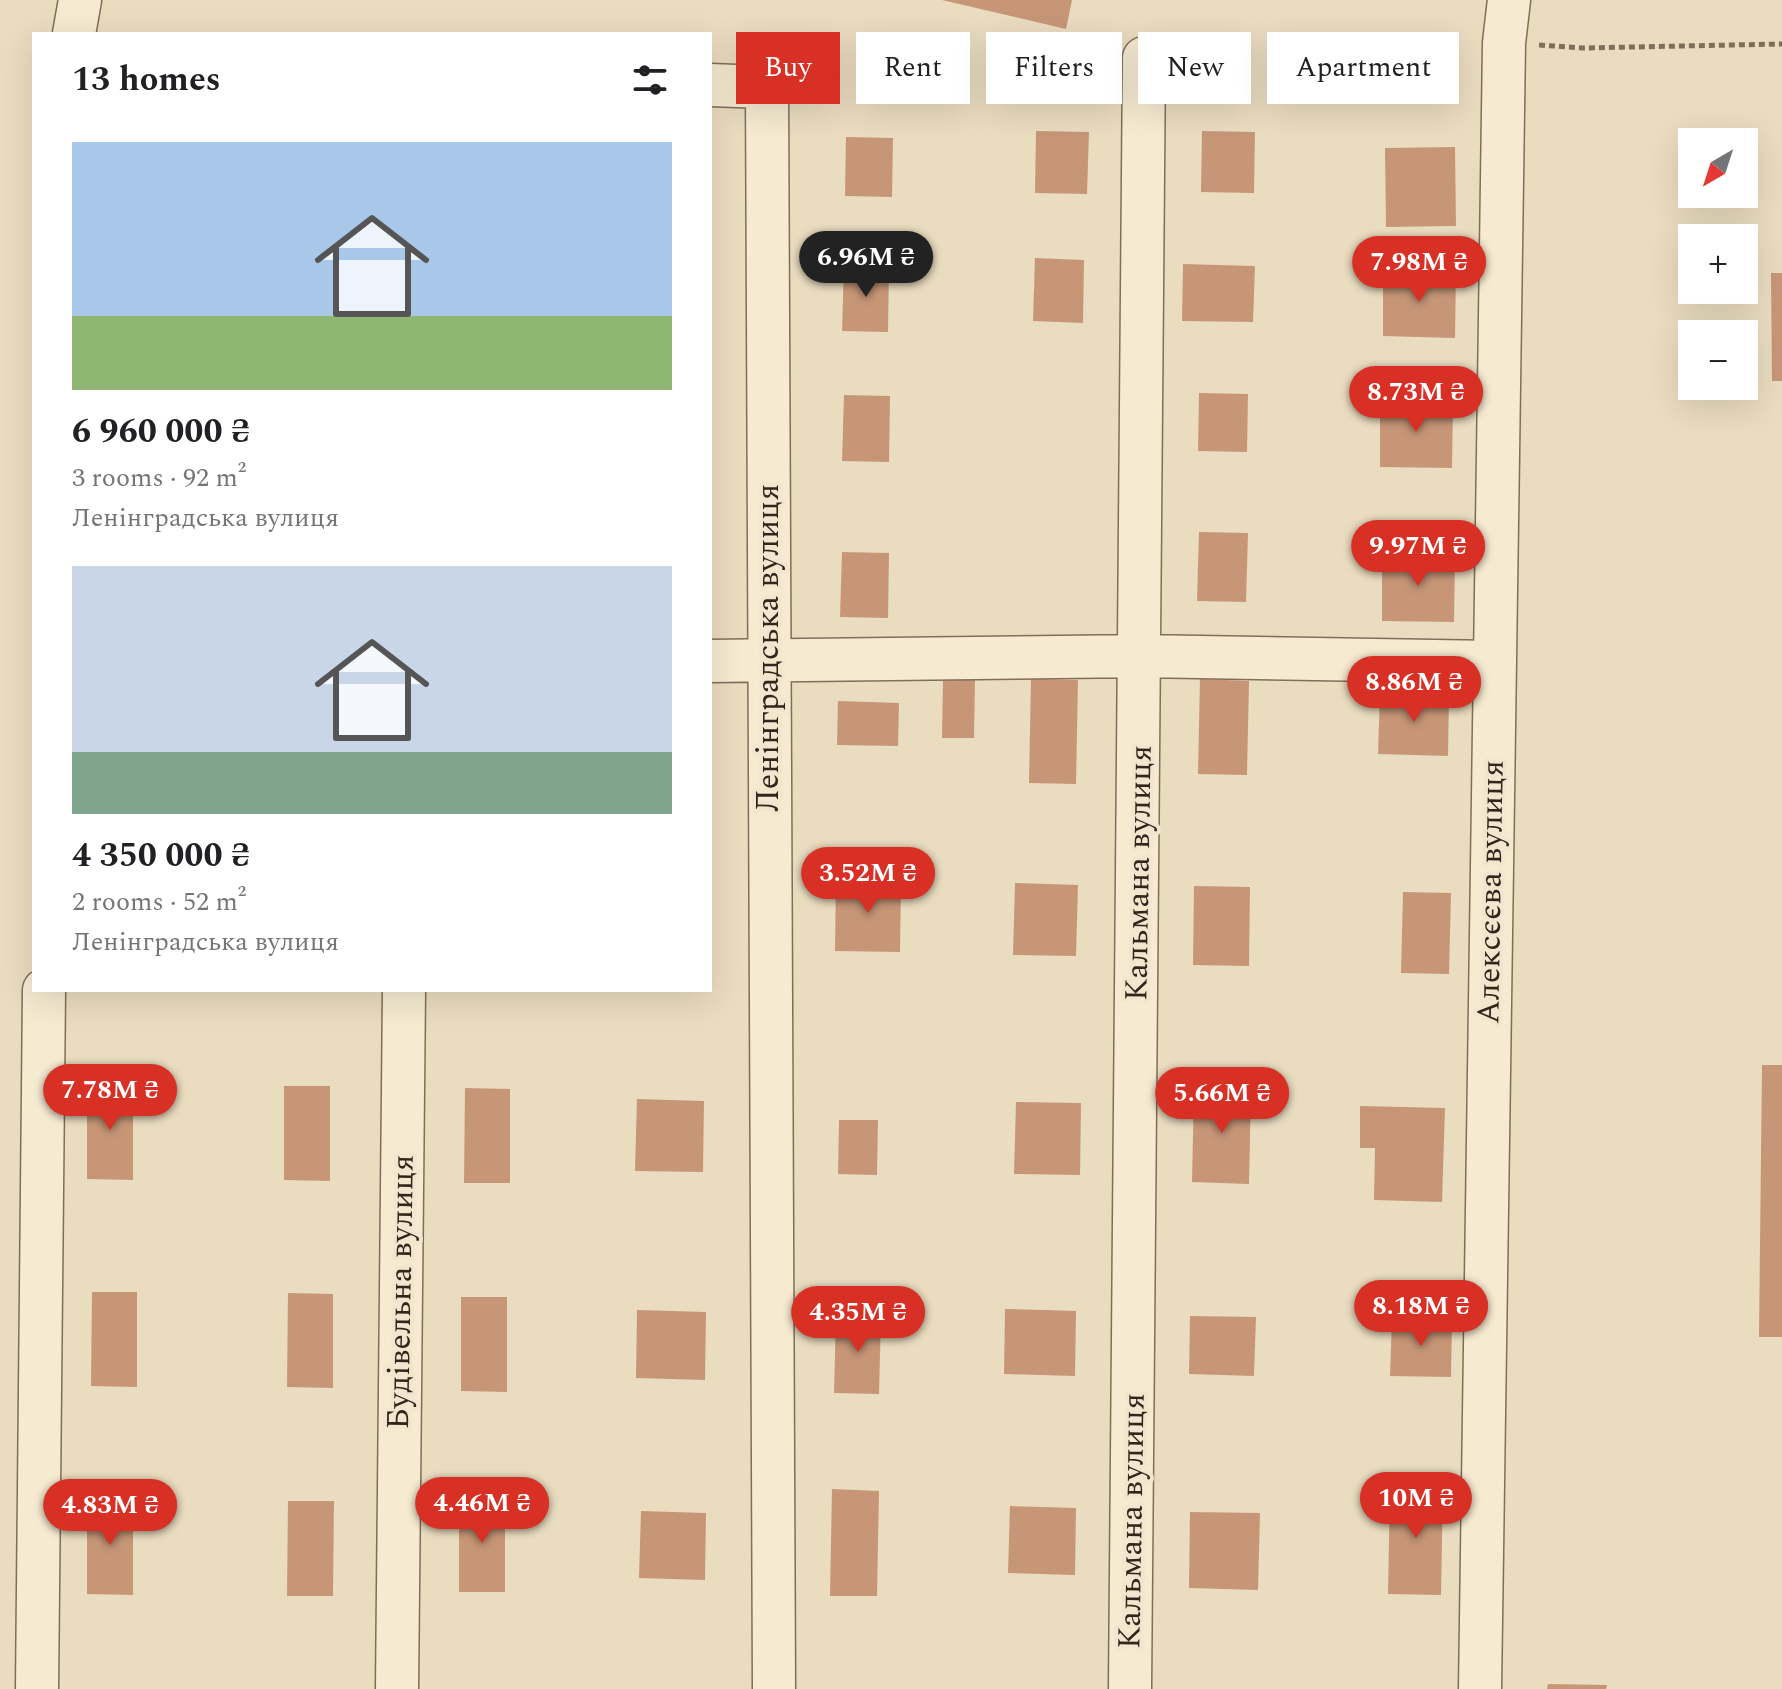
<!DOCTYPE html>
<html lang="en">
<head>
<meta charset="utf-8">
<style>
  body { margin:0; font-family:Spectral,serif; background:#f2f2f2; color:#202124; height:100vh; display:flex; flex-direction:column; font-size:30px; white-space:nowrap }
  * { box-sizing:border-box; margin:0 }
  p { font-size:26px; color:#757577 }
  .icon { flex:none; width:44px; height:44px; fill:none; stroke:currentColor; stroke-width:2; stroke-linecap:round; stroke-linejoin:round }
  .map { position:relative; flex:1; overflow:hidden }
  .side { position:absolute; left:32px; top:32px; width:680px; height:960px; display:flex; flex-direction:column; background:#fff; border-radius:0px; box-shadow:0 8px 32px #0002 }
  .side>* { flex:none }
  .banner { position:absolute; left:736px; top:32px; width:760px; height:72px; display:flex; gap:16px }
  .needle { width:52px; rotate:219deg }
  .controls { position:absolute; left:1678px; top:128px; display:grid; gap:16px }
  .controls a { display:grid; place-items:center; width:80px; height:80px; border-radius:0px; background:#fff; box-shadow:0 8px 32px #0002; font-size:40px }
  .price { position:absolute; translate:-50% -68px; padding:0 18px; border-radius:28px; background:#d93025; color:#fff; font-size:26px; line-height:52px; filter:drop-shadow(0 2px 4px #0008) }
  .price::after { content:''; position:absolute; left:50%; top:48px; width:24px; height:18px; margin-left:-12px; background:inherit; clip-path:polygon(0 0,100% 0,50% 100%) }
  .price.current { background:#222; color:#fff }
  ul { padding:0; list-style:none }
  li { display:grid; align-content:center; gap:16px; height:424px; padding:0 40px }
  li span { display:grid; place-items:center; height:248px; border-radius:0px; color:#555 }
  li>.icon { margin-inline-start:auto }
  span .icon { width:144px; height:144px; fill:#fffc; stroke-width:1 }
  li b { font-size:34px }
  h2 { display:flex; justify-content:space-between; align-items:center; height:96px; padding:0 40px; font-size:34px }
  .chip { padding:0 28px; border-radius:0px; background:#fff; box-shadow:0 8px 32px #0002; font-size:28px; line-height:72px }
  .chip.current { background:#d93025; color:#fff }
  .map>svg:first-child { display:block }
</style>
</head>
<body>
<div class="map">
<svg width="1782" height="1689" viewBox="0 0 1782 1689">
  <rect width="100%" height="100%" fill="#eadcbf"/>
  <path fill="#c79677" d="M942,0h130l-6,29z
    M1036,131l53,1 -2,62 -52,-1z
    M1202,131l53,1 -1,61 -53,-1z
    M846,137l47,1 -1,59 -47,-1z
    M1455,147l1,79 -70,1 -1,-79z
    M1035,258l49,2 -1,63 -50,-2z
    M1183,264l72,2 -2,56 -71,-1z
    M844,265l45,1 -1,66 -46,-1z
    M1383,270l73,1 -1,67 -72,-2z
    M1771,273h11v108h-10z
    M1199,393l49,1 -1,58 -49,-1z
    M844,395l46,1 -1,66 -47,-1z
    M1380,400l73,1 -1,67 -72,-1z
    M1199,532l49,1 -2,69 -49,-1z
    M842,552l47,1 -1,65 -48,-1z
    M1382,554l73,1 -1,67 -72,-1z
    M943,678l32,1 -1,59h-32z
    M1031,679l47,1 -2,104 -47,-1z
    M1200,679l49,2 -2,94 -49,-1z
    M1380,692l69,2 -1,62 -70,-2z
    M838,701l61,2 -1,43 -61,-1z
    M836,878l65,2 -1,72 -65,-1z
    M1015,883l63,2 -2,71 -63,-1z
    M1194,886l56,1 -1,79 -56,-1z
    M1403,892l48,1 -2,81 -48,-1z
    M1762,1065h20v272h-23z
    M87,1085h46v95l-46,-1z
    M284,1086h46v95l-46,-1z
    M1194,1087l57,1 -2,96 -57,-2z
    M465,1088l45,1v94h-46z
    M637,1099l67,2 -1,71 -68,-1z
    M1016,1102l65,1 -1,72 -66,-1z
    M1360,1106l85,2 -3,94 -68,-2 1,-52h-15z
    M839,1120h39l-1,55 -39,-1z
    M92,1292h45v95l-46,-1z
    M288,1293l45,1v94l-46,-1z
    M461,1297h46v95l-46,-1z
    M1005,1309l71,2 -1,65 -71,-2z
    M637,1310l69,2 -1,68 -69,-2z
    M836,1314l45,1 -2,79 -45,-1z
    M1190,1316l66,1 -2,59 -65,-2z
    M1392,1318l60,2 -1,57 -61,-1z
    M1390,1485l53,1 -2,109 -53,-1z
    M832,1489l47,2 -2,105h-47z
    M459,1497l46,1v94h-46z
    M87,1500h46v95l-46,-1z
    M288,1501h46l-1,95h-46z
    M1010,1506l66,2 -1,67 -67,-2z
    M641,1511l65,2 -1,67 -66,-2z
    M1190,1512l70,1 -2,77 -69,-2z
    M1548,1684l59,1 -1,4h-59z"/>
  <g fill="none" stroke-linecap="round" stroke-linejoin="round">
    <g stroke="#826d59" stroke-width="45">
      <path id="minor" d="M74,34l6,-34
        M710,85l57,2 7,1602
        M710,661l431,-5 353,6
        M37,1689l7,-699
        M397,1689l7,-699
        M1130,1689l14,-1631
        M1480,1689l24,-1646 5,-43"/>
    </g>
    <path stroke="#826d59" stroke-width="5" stroke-dasharray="6 4" stroke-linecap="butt" d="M1539,45l44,3 199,-4"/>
    <use href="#minor" stroke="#f6ead1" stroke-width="42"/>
  </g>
  <g text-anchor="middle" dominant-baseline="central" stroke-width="8" stroke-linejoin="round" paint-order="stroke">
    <g font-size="32" fill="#32261c" stroke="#f2e7ce">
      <text transform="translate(768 648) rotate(-90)">Ленінградська вулиця</text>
      <text transform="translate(1139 873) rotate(-89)">Кальмана вулиця</text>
      <text transform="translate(1491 892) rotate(-89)">Алексєєва вулиця</text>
      <text transform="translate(401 1292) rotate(-89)">Будівельна вулиця</text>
      <text transform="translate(1132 1521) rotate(-89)">Кальмана вулиця</text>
    </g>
  </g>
</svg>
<div class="controls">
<a><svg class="needle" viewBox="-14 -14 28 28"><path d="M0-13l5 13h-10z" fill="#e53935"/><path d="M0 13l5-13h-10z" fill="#757577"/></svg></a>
<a>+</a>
<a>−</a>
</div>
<b class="price current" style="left:866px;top:299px">6.96M ₴</b>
<b class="price" style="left:1419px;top:304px">7.98M ₴</b>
<b class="price" style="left:1416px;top:434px">8.73M ₴</b>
<b class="price" style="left:1418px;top:588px">9.97M ₴</b>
<b class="price" style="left:1414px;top:724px">8.86M ₴</b>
<b class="price" style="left:868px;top:915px">3.52M ₴</b>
<b class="price" style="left:110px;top:1132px">7.78M ₴</b>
<b class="price" style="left:1222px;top:1135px">5.66M ₴</b>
<b class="price" style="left:1421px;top:1348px">8.18M ₴</b>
<b class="price" style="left:858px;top:1354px">4.35M ₴</b>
<b class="price" style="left:1416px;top:1540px">10M ₴</b>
<b class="price" style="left:482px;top:1545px">4.46M ₴</b>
<b class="price" style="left:110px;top:1547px">4.83M ₴</b>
<div class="banner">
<a class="chip current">Buy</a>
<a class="chip">Rent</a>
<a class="chip">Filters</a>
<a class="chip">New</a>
<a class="chip">Apartment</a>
</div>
<section class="side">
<h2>13 homes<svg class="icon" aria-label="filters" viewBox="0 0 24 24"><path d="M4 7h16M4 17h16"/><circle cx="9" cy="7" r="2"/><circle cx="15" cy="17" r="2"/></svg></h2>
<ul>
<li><span style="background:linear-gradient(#a9c7e8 70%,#8fb573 0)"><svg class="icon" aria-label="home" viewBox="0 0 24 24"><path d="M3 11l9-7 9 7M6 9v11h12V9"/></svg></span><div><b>6 960 000 ₴</b><p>3 rooms · 92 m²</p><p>Ленінградська вулиця</p></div></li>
<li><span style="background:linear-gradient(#c9d6e8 75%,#7fa58c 0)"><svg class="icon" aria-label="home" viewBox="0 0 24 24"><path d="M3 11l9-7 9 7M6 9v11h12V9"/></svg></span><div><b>4 350 000 ₴</b><p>2 rooms · 52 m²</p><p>Ленінградська вулиця</p></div></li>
</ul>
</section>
</div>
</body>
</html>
